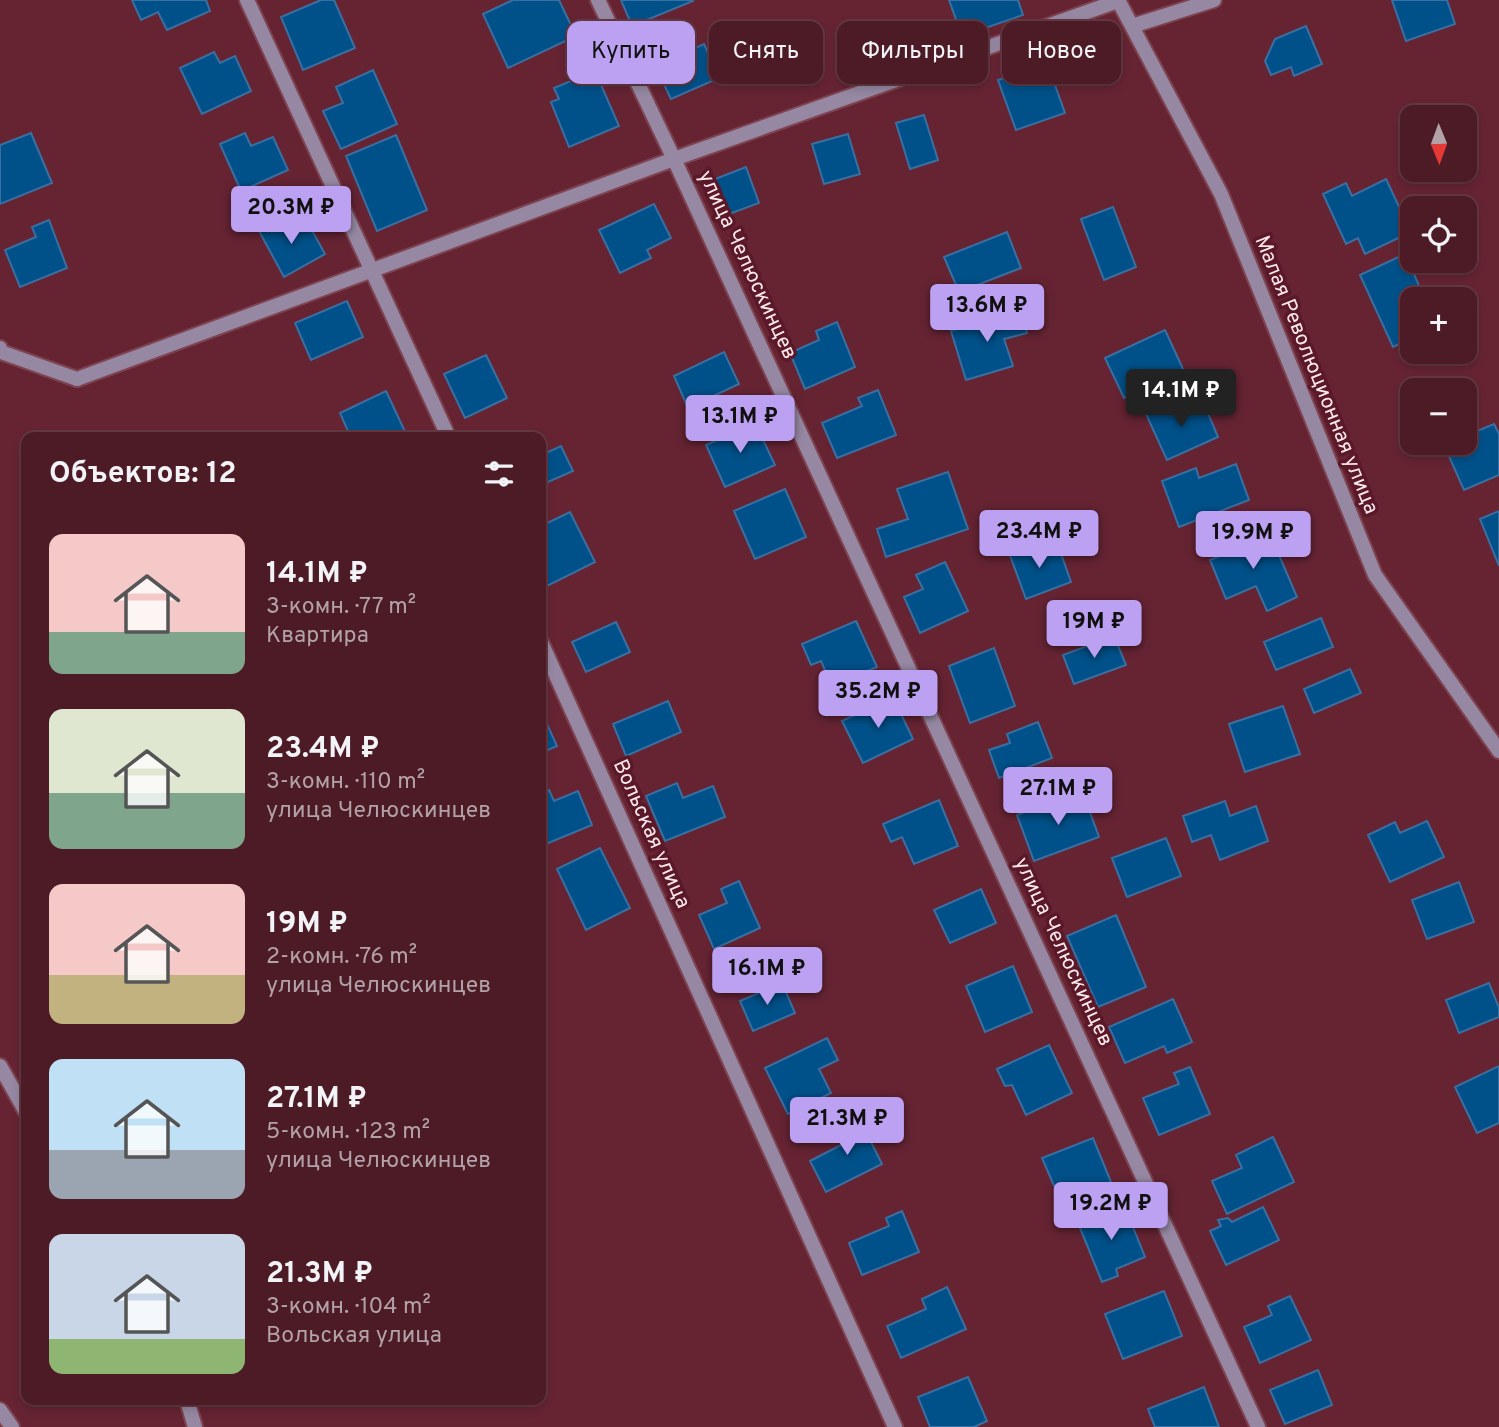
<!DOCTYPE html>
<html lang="ru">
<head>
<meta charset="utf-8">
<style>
  body { margin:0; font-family:Overpass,sans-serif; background:#562832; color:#f1f3f6; height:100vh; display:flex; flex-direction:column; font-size:26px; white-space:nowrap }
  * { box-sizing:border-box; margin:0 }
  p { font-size:23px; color:#b2a1a7 }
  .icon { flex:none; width:38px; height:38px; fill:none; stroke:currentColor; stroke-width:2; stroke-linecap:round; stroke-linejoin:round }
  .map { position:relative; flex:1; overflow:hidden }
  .panel { position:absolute; left:21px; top:432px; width:525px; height:973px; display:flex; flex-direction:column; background:#4c1b26; border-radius:14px; box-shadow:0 4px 10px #0003,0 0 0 2px #633943 }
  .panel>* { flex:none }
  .banner { position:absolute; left:567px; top:21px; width:665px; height:63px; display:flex; gap:14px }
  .needle { width:46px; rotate:179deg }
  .tools { position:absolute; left:1400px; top:105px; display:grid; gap:14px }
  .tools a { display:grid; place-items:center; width:77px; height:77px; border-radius:14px; background:#4c1b26; box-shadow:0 4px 10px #0003,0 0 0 2px #633943; font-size:35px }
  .price { position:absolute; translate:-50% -60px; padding:0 16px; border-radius:7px; background:#bca0f2; color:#111; font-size:23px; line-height:46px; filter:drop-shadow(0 2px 4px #0008) }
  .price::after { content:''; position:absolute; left:50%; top:42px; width:21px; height:16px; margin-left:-10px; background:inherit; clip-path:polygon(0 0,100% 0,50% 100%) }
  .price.current { background:#222; color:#fff }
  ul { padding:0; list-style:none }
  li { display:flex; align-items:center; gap:21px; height:175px; padding:0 28px }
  li span { display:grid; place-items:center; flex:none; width:196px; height:140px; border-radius:14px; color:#555 }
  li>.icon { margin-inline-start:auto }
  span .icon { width:84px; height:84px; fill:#fffc; stroke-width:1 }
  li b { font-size:30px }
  h2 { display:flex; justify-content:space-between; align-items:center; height:84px; padding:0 28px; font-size:30px }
  .tag { padding:0 24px; border-radius:14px; background:#4c1b26; box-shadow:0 4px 10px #0003,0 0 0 2px #633943; font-size:24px; line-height:63px }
  .tag.current { background:#bca0f2; color:#111 }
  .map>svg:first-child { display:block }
</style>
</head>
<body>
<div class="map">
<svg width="1499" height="1427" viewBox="0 0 1499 1427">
  <rect width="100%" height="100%" fill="#662433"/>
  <path fill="#00518a" stroke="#3a6fa1" stroke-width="2" d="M132,0h74l4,11 -43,19 -9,-18 -17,8z
    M321,0h13l21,48 -52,22 -22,-53z
    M513,0h46l17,36 -68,32 -25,-54z
    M621,0h71l1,1 -61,25z
    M949,0h69l5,15 -61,21z
    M1392,0h55l8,24 -49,17z
    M1306,26l16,38 -28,12 -3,-9 -20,8 -6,-14 10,-22z
    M704,44l15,34 -48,21 -16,-33z
    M214,52l6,11 15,-7 16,35 -49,23 -22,-46z
    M1047,63l18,50 -49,17 -18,-50z
    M373,70l24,54 -56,25 -18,-38 20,-8 -7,-16z
    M595,71l24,55 -50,21 -18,-45 8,-3 -5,-11z
    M924,115l14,45 -28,9 -14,-46z
    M31,133l21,50 -52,21v-59z
    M245,133l6,13 22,-9 15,33 -47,21 -21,-47z
    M848,134l12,40 -36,10 -12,-40z
    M396,135l31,75 -50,21 -31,-75z
    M746,167l13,36 -30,11 -14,-35z
    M1386,179l25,53 -46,22 -7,-16 -12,6 -23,-50 23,-11 6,13z
    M654,204l17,34 -24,12 4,8 -31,15 -21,-43z
    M1113,207l23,60 -32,13 -23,-61z
    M281,218l9,15 18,-10 17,31 -41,23 -26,-48z
    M49,220l18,48 -47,19 -15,-37 31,-13 -4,-10z
    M1007,232l14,36 -62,24 -15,-35z
    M1405,254l20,45h-13v39l-19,9 -33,-72z
    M347,301l16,36 -52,23 -16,-37z
    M1019,309l8,24 -23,6 9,27 -47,14 -15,-49z
    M837,322l18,45 -50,22 -15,-36 29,-13 -3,-9z
    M1165,330l19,41 -60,27 -19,-40z
    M724,352l15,32 -51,24 -14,-32z
    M486,355l21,43 -42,20 -21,-44z
    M878,390l18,45 -59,23 -15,-35 40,-17 -4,-8z
    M386,391l22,47h-57l-11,-25z
    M1173,402l7,15 25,-11 13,31 -51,23 -21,-46z
    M755,423l20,42 -50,22 -19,-42z
    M1494,424l5,10v41l-35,15 -20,-45 21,-2v-7z
    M541,446l3,8 17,-8 12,25 -32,14z
    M1236,464l13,36 -70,27 -17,-46 34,-13 3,10z
    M948,472l20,57 -82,28 -9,-28 31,-10 -11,-30z
    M785,489l21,48 -51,22 -21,-48z
    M1499,511v55l-19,-47z
    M570,512l25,50 -50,25 -4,-9v-52z
    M1270,534l27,63 -30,14 -11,-25 -30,13 -16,-39 10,-4 -5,-10 24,-10 4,9z
    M1029,543l5,14 25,-9 12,34 -45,17 -18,-49z
    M945,562l23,49 -48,22 -16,-36 19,-8 -7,-14z
    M1321,618l12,29 -57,23 -12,-28z
    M856,621l21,46 -45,19 -11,-25 -10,4 -9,-21z
    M616,622l14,30 -44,20 -14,-30z
    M1114,636l12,29 -52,19 -11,-29z
    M994,648l21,58 -45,17 -21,-57z
    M1350,669l11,24 -47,20 -10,-24z
    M893,697l20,42 -50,24 -21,-42z
    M668,701l13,31 -55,24 -13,-32z
    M1283,706l17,48 -55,18 -16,-48z
    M541,711l16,35 -16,7z
    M1038,722l14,36 -53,20 -10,-28 21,-7 -3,-9z
    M677,783l6,15 30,-12 12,31 -60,24 -19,-45z
    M549,790l5,11 24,-10 14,34 -51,21v-53z
    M1067,796l2,6 15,-6 15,41 -65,24 -17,-46z
    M939,800l19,46 -44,18 -12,-27 -11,5 -8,-18z
    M1225,801l5,15 26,-10 12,35 -48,19 -9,-25 -19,7 -9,-26z
    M1427,821l17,36 -54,25 -22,-47 27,-13 5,11z
    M1166,838l15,38 -54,21 -15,-39z
    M600,848l30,60 -44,22 -29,-61z
    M739,881l21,47 -46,21 -15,-34 28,-12 -6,-14z
    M1459,882l15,40 -47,17 -15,-39z
    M981,889l15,34 -46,20 -16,-33z
    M1116,915l30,72 -48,20 -31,-71z
    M1013,966l19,46 -47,20 -19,-46z
    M782,983l13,30 -42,18 -13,-30z
    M1489,983l10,25v9l-40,16 -13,-33z
    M1173,999l19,43 -25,11 -3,-7 -39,17 -16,-36z
    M827,1038l11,22 -19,9 12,24 -43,21 -23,-46z
    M1049,1045l23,48 -46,22 -14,-30 -7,1 -8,-17z
    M1499,1066v57l-22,10 -22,-46z
    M1190,1067l20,47 -51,21 -16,-37 36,-14 -5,-11z
    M859,1118l23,46 -56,28 -16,-31 33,-17 -7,-14z
    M1273,1137l21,45 -67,32 -15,-33 30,-13 -6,-13z
    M1093,1138l18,44 -50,20 -19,-44z
    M1124,1205l21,52 -29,12 2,7 -16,6 -24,-59z
    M1263,1207l16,33 -53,25 -16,-34 11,-5 -3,-6 10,-2 4,4z
    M902,1211l17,41 -57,23 -13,-32 40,-17 -3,-8z
    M947,1287l19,42 -65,29 -14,-32 39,-17 -4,-10z
    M1164,1291l18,45 -59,23 -18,-45z
    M1290,1296l21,44 -51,23 -16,-36 28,-12 -4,-9z
    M1318,1370l14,35 -47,19 -15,-34z
    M968,1377l19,44 -13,6h-44l-12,-30z
    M1204,1387l15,40h-64l-7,-18z"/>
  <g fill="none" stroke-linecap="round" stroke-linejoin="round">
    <g stroke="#7e4350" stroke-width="18">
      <path id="service" d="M77,379l597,-220 444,-158
        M0,1066l26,46
        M187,1400l8,27
        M0,1410l12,17"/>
    </g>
    <g stroke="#7e4350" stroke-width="18">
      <path id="minor" d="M247,0l202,438
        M598,0l76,159 584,1268
        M1118,0l103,194 154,381 124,176
        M1132,26l82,-26
        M0,348l1,4 76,27
        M541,642l354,785"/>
    </g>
    <use href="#service" stroke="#9688a3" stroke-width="14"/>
    <use href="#minor" stroke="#9688a3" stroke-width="14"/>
  </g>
  <g text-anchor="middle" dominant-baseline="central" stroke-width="7" stroke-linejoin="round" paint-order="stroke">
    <g font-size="21" fill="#fae8ea" stroke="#5a1829">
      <text transform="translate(747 265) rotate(65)">улица Челюскинцев</text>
      <text transform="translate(1316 375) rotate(68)">Малая Революционная улица</text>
      <text transform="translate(651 834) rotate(66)">Вольская улица</text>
      <text transform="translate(1063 952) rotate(65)">улица Челюскинцев</text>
    </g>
  </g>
</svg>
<div class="tools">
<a><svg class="needle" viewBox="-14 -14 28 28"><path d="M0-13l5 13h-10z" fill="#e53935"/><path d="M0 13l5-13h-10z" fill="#b2a1a7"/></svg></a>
<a><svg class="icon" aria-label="locate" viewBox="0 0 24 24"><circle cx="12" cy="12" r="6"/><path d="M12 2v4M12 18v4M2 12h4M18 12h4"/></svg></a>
<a>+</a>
<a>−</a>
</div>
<b class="price" style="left:291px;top:246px">20.3M ₽</b>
<b class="price" style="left:987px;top:344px">13.6M ₽</b>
<b class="price current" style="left:1181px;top:429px">14.1M ₽</b>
<b class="price" style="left:740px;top:455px">13.1M ₽</b>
<b class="price" style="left:1039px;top:570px">23.4M ₽</b>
<b class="price" style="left:1253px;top:571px">19.9M ₽</b>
<b class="price" style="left:1094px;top:660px">19M ₽</b>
<b class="price" style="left:878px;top:730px">35.2M ₽</b>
<b class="price" style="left:1058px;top:827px">27.1M ₽</b>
<b class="price" style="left:767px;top:1007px">16.1M ₽</b>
<b class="price" style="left:847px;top:1157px">21.3M ₽</b>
<b class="price" style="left:1111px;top:1242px">19.2M ₽</b>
<div class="banner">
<a class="tag current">Купить</a>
<a class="tag">Снять</a>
<a class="tag">Фильтры</a>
<a class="tag">Новое</a>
</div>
<section class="panel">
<h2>Объектов: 12<svg class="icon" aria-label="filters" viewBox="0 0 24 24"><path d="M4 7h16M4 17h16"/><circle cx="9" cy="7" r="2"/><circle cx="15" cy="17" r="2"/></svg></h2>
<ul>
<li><span style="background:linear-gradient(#f6c9c9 70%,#7fa58c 0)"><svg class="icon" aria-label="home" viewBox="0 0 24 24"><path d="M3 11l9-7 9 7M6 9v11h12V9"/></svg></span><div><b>14.1M ₽</b><p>3-комн. · 77 m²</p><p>Квартира</p></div></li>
<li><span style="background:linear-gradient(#dfe7d0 60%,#7fa58c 0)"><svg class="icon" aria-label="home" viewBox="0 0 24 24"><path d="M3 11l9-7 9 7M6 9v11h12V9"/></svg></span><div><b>23.4M ₽</b><p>3-комн. · 110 m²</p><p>улица Челюскинцев</p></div></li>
<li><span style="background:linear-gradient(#f6c9c9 65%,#c2b280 0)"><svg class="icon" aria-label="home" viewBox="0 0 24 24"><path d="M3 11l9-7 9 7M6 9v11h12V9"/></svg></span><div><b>19M ₽</b><p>2-комн. · 76 m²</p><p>улица Челюскинцев</p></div></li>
<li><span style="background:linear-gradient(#bfe0f5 65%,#9aa5b1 0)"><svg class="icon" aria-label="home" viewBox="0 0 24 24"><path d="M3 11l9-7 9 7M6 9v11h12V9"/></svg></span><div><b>27.1M ₽</b><p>5-комн. · 123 m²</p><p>улица Челюскинцев</p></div></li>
<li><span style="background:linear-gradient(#c9d6e8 75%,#8fb573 0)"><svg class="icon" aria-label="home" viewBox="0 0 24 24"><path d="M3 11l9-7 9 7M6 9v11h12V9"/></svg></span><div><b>21.3M ₽</b><p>3-комн. · 104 m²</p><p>Вольская улица</p></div></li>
</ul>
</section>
</div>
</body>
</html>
